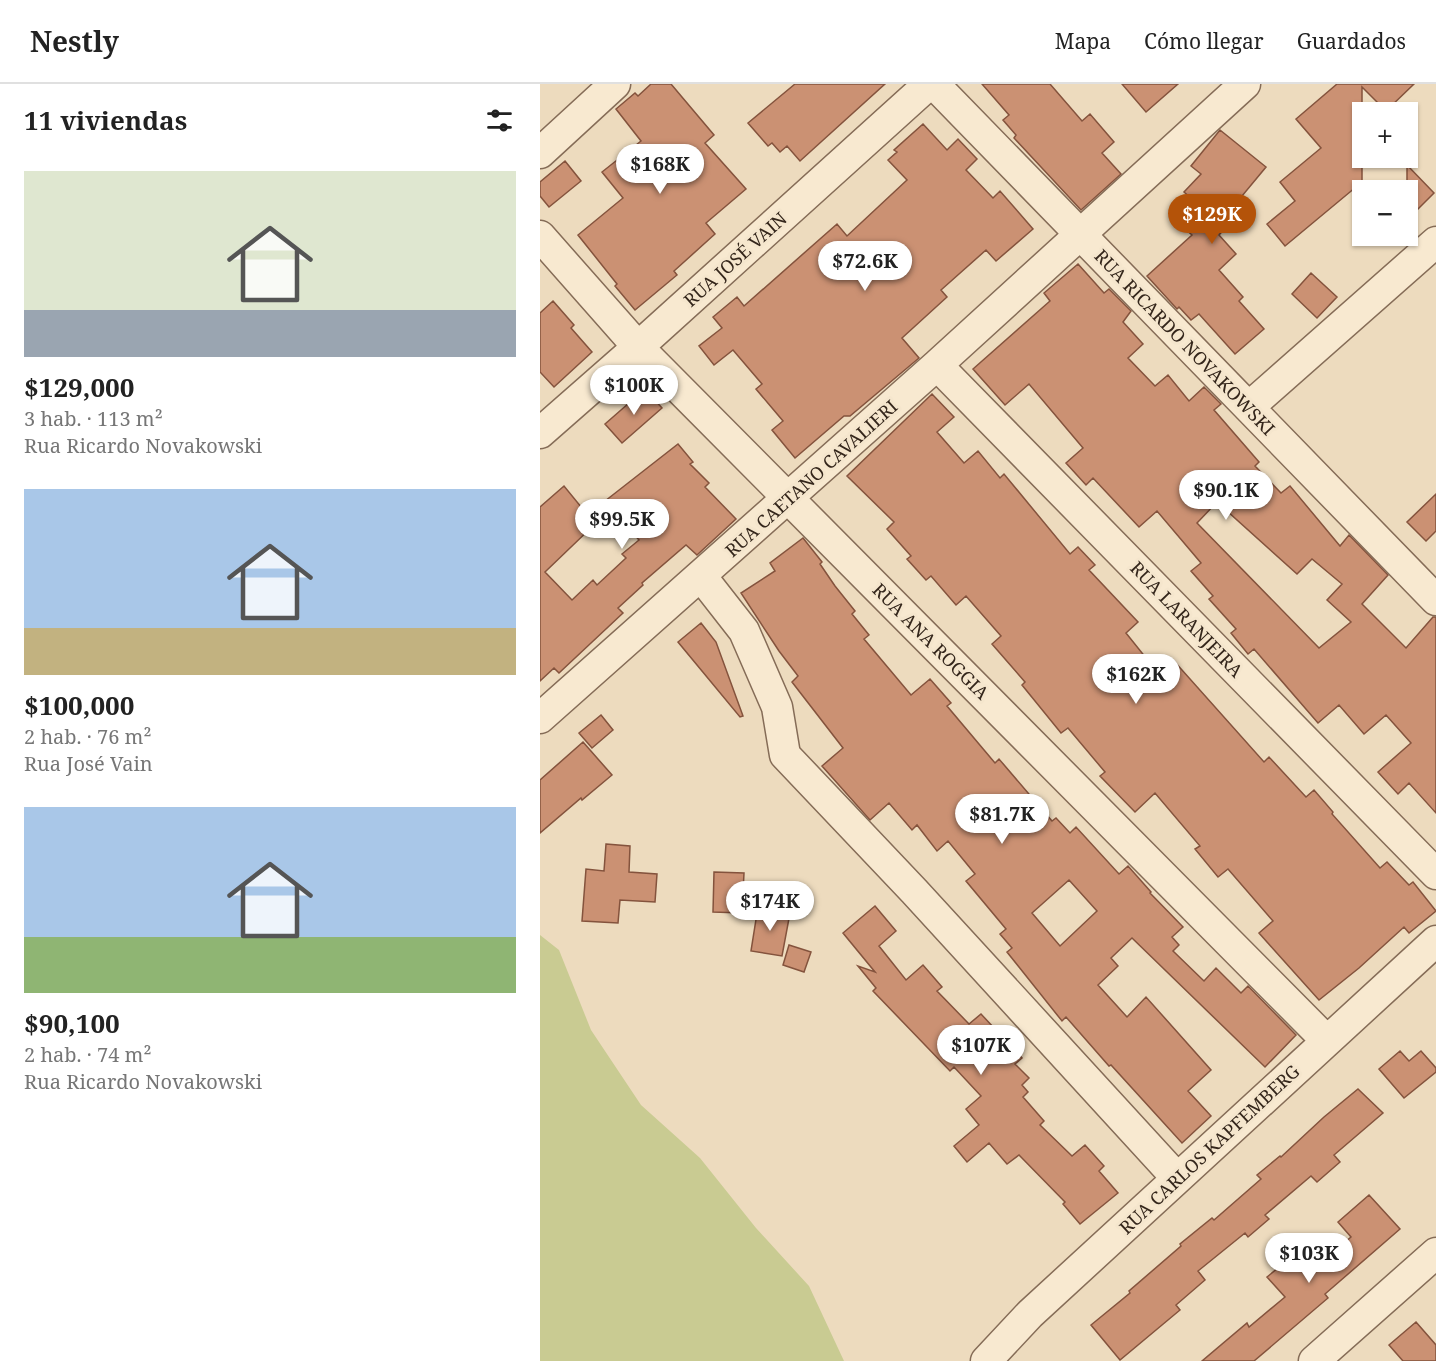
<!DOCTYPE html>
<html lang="es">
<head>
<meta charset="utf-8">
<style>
  body { margin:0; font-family:"Noto Serif",serif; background:#f2f2f2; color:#222; height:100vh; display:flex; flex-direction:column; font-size:22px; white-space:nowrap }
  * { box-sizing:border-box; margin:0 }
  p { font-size:20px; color:#767676 }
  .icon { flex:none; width:33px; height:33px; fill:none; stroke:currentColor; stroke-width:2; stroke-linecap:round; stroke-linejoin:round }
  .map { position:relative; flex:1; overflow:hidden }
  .drawer { display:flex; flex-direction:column; background:#fff; width:540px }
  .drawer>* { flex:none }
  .buttons { position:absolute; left:812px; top:18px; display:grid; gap:12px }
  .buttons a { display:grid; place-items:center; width:66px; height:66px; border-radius:0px; background:#fff; box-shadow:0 2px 4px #0004; font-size:30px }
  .price { position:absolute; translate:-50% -51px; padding:0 14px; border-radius:21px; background:#fff; color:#222; font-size:20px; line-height:39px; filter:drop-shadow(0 2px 3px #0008) }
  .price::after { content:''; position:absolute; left:50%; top:36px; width:18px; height:14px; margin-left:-9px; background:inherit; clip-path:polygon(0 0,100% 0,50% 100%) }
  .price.active { background:#b45309; color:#fff }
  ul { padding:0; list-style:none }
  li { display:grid; align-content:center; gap:12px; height:318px; padding:0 24px }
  li span { display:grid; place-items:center; height:186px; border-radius:0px; color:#555 }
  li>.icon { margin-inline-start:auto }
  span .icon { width:108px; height:108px; fill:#fffc; stroke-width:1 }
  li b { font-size:26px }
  h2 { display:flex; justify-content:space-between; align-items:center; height:72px; padding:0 24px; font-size:26px }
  header { display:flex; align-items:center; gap:36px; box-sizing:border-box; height:84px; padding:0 30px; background:#fff; border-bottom:2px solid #e0e0e0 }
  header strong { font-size:28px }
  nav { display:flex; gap:33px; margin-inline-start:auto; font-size:21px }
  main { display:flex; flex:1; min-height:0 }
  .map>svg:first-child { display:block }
</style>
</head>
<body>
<header>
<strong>Nestly</strong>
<nav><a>Mapa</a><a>Cómo llegar</a><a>Guardados</a></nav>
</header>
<main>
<section class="drawer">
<h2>11 viviendas<svg class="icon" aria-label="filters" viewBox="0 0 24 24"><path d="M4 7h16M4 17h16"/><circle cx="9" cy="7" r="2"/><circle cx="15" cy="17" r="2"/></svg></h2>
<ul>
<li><span style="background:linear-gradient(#dfe7d0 75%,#9aa5b1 0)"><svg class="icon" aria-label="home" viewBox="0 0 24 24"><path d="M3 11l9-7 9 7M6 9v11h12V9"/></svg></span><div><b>$129,000</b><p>3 hab. · 113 m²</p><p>Rua Ricardo Novakowski</p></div></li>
<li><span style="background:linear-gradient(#a9c7e8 75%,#c2b280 0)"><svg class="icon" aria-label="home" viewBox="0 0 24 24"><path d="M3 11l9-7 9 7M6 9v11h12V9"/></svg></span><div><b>$100,000</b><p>2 hab. · 76 m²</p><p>Rua José Vain</p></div></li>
<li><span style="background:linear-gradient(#a9c7e8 70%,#8fb573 0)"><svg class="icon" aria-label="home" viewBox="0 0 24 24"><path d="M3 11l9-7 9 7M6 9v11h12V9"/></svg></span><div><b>$90,100</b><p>2 hab. · 74 m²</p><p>Rua Ricardo Novakowski</p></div></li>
</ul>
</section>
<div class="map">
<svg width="896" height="1277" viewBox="0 0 896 1277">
  <rect width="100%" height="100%" fill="#eddbbe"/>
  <path fill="#c9cb92" d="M0,851l19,15 32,80 50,75 59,53 56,70 53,58 35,75h-304z"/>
  <path fill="#cb9173" stroke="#84533d" stroke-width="1.5" fill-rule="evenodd" d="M111,0h20l43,51 -9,8 41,46 -40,34 9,11 -41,37 3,4 -42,35 -20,-24 2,-2 -39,-49 45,-37 -21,-26 39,-31 -25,-32 19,-16 3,3z
    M255,0h90l-85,77 -13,-15 -7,6 -8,-9 -4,3 -20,-23z
    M442,0h68l32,37 8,-7 24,28 -12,11 19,21 -40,36 -67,-72 2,-3 -13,-15 6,-5z
    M582,0h56l-32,28z
    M797,0h77l-28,27 -24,-24v95l-77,64 -18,-22 28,-23 -15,-19 41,-34 -25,-29z
    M383,40l24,26 11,-11 19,20 -11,11 27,28 7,-7 33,38 -37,32 -10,-11 -45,40 6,7 -45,41 17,20 -69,58h-6l-49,42 -23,-28 11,-9 -27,-32 6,-5 -29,-34 -19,15 -15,-19 23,-18 -9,-11 24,-20 7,9 93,-82 10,12 60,-56 -19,-20 9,-8 -3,-2z
    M680,46l46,37 -34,41 7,5 -20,22 17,19 -17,16 24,27 -4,4 25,28 -29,25 -36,-40 -8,6 -12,-13 -2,2 -30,-33 45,-41 -7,-6 18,-20 -19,-17 17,-18 -10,-8z
    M25,77l16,20 -32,26 -9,-11v-14z
    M867,81l27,28 -27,27z
    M538,180l26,29 5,-4 22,22 -8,11 20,22 -15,14 27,28 13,-11 21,26 15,-14 17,17 -7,6 45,52 -4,4 26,27 9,-7 50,60 9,-11 39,40 -26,29 44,44 27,-31h3v196l-27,-30 -11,11 -20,-22 33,-29 -25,-28 -22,19 -25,-29 -21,18 -64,-74 -6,5 -17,-21 5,-4 -27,-30 4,-3 -22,-25 10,-8 -44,-52 -18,16 -46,-49 -7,7 -20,-22 17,-15 -54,-64 -24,21 -32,-36 77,-68 -6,-8zM677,418l80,72 15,-15 30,25 -15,16 24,22 -32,26 -122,-125z
    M771,189l26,24 -20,21 -25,-24z
    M13,217l21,24 -3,3 21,24 -38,35 -14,-15v-59z
    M105,305l17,19 -40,35 -17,-19z
    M392,310l22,23 -17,15 27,31 14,-12 22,27 4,-4 66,80 8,-7 17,18 -6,5 49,52 -12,11 24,30 7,-6 9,11 8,-7 90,101 5,-5 37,40 8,-7 19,22 -1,2 48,54 7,-6 22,23 4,-3 23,29 -27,22 -5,-6 -45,41 -40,32 -60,-67 14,-12 -45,-52 -10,8 -23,-28 5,-3 -45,-53 -20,19 -35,-36 5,-4 -37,-44 -7,5 -39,-48 3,-3 -33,-38 9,-8 -35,-40 -10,9 -25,-29 -5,4 -19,-21 4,-3 -24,-27 7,-7 -47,-46z
    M138,360l15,18 -3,2 19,19 -4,4 31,32 -39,36 -11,-10 -44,38 1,2 -25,23 5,5 -64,60 -5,-5 -14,13v-174l24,-21 31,38 -50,48 27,28 21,-20 4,5 29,-27 -4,-4 17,-14 -34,-39z
    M896,410v37l-10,10 -19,-19z
    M263,454l19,24 -2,2 15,22 20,25 -3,3 17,21 -5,4 47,56 19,-16 21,24 -4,3 48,57 4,-4 53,62 4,-3 14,15 6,-6 43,47 9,-8 23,26 -1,1 33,34 -11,10 7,8 -6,6 31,30 12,-13 25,25 7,-7 48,49 -31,32 -133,-129 -21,20 7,8 -20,19 29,32 19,-20 65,73 -23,21 23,25 -29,27 -71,-78 -2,1 -43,-49 -4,4 -55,-69 5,-4 -12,-14 6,-5 -40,-48 9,-7 -27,-33 -11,10 -20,-26 -5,5 -23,-27 -19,17 -48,-54 21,-18 -51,-66 6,-6 -19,-25 -38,-58 34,-22 -5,-8zM529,796l28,31 -37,35 -28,-33z
    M161,539l15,19 27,74 -3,1 -62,-75z
    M61,631l12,15 -21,18 -13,-15z
    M43,658l29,33 -30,25 -1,-2 -41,35v-53z
    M66,760l24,2 -1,26 28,2 -2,28 -35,-2 -2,23 -36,-2 4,-52 18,2z
    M174,788l30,1 -2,40 -29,-1z
    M335,822l21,25 -17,15 27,34 17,-15 19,22 -5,4 32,33 12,-10 41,44 -7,6 14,14 -7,7 6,7 -5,5 21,24 -4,4 32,31 13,-11 19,21 -5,5 19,22 -38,31 -17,-20 2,-2 -46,-47 -12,9 -18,-21 -22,19 -13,-16 25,-21 -13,-16 15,-13 -27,-29 -4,4 -77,-80 3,-3 -18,-22 17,6 -32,-39z
    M218,823l32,6 -8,43 -31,-5z
    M249,861l22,7 -7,20 -21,-7z
    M860,967l9,10 12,-10 15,17v4l-32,26 -25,-29z
    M818,1005l25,24 -49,42 6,7 -23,20 -6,-6 -46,39 4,4 -21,18 -3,-4 -47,38 7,9 -29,25 4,5 -60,50 -29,-35 39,-32 -1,-2 52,-45 -1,-2 32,-26 2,2 47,-41 -4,-4 23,-19 1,1 43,-40z
    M829,1111l31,34 -75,65 3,4 -74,63h-52l45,-38 2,4 36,-30 -18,-20 29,-24 15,18 40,-34 -13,-15z
    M876,1238l20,23v16h-33l-14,-16z"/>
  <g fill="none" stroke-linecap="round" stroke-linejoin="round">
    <g stroke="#856c57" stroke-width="33">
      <path id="minor" d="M394,0l502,516
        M0,69l75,-69
        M0,152l98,111 689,694
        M397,281l499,509
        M709,323l187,-165
        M0,349l98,-86 291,-263
        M161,492l43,55 33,76 8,48 129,136 263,287
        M0,634l397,-353 308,-281
        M446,1277l44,-47 406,-373
        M774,1277l122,-108"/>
    </g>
    <use href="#minor" stroke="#f8e9d0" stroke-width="30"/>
  </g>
  <g text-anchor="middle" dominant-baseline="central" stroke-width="6" stroke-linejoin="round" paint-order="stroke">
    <g font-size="18" fill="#34261b" stroke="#f5e6cd">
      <text transform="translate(195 175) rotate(-42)">RUA JOSÉ VAIN</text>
      <text transform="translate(645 258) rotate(46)">RUA RICARDO NOVAKOWSKI</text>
      <text transform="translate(271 394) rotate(-42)">RUA CAETANO CAVALIERI</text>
      <text transform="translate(647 535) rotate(46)">RUA LARANJEIRA</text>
      <text transform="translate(391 557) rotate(45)">RUA ANA ROGGIA</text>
      <text transform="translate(669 1065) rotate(-43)">RUA CARLOS KAPFEMBERG</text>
    </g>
  </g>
</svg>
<div class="buttons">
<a>+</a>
<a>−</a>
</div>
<b class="price" style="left:120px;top:111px">$168K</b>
<b class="price active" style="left:672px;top:161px">$129K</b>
<b class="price" style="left:325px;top:208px">$72.6K</b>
<b class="price" style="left:94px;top:332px">$100K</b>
<b class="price" style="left:686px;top:437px">$90.1K</b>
<b class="price" style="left:82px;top:466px">$99.5K</b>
<b class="price" style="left:596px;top:621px">$162K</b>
<b class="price" style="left:462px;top:761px">$81.7K</b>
<b class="price" style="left:230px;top:848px">$174K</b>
<b class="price" style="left:441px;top:992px">$107K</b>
<b class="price" style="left:769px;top:1200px">$103K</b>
</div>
</main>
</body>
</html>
